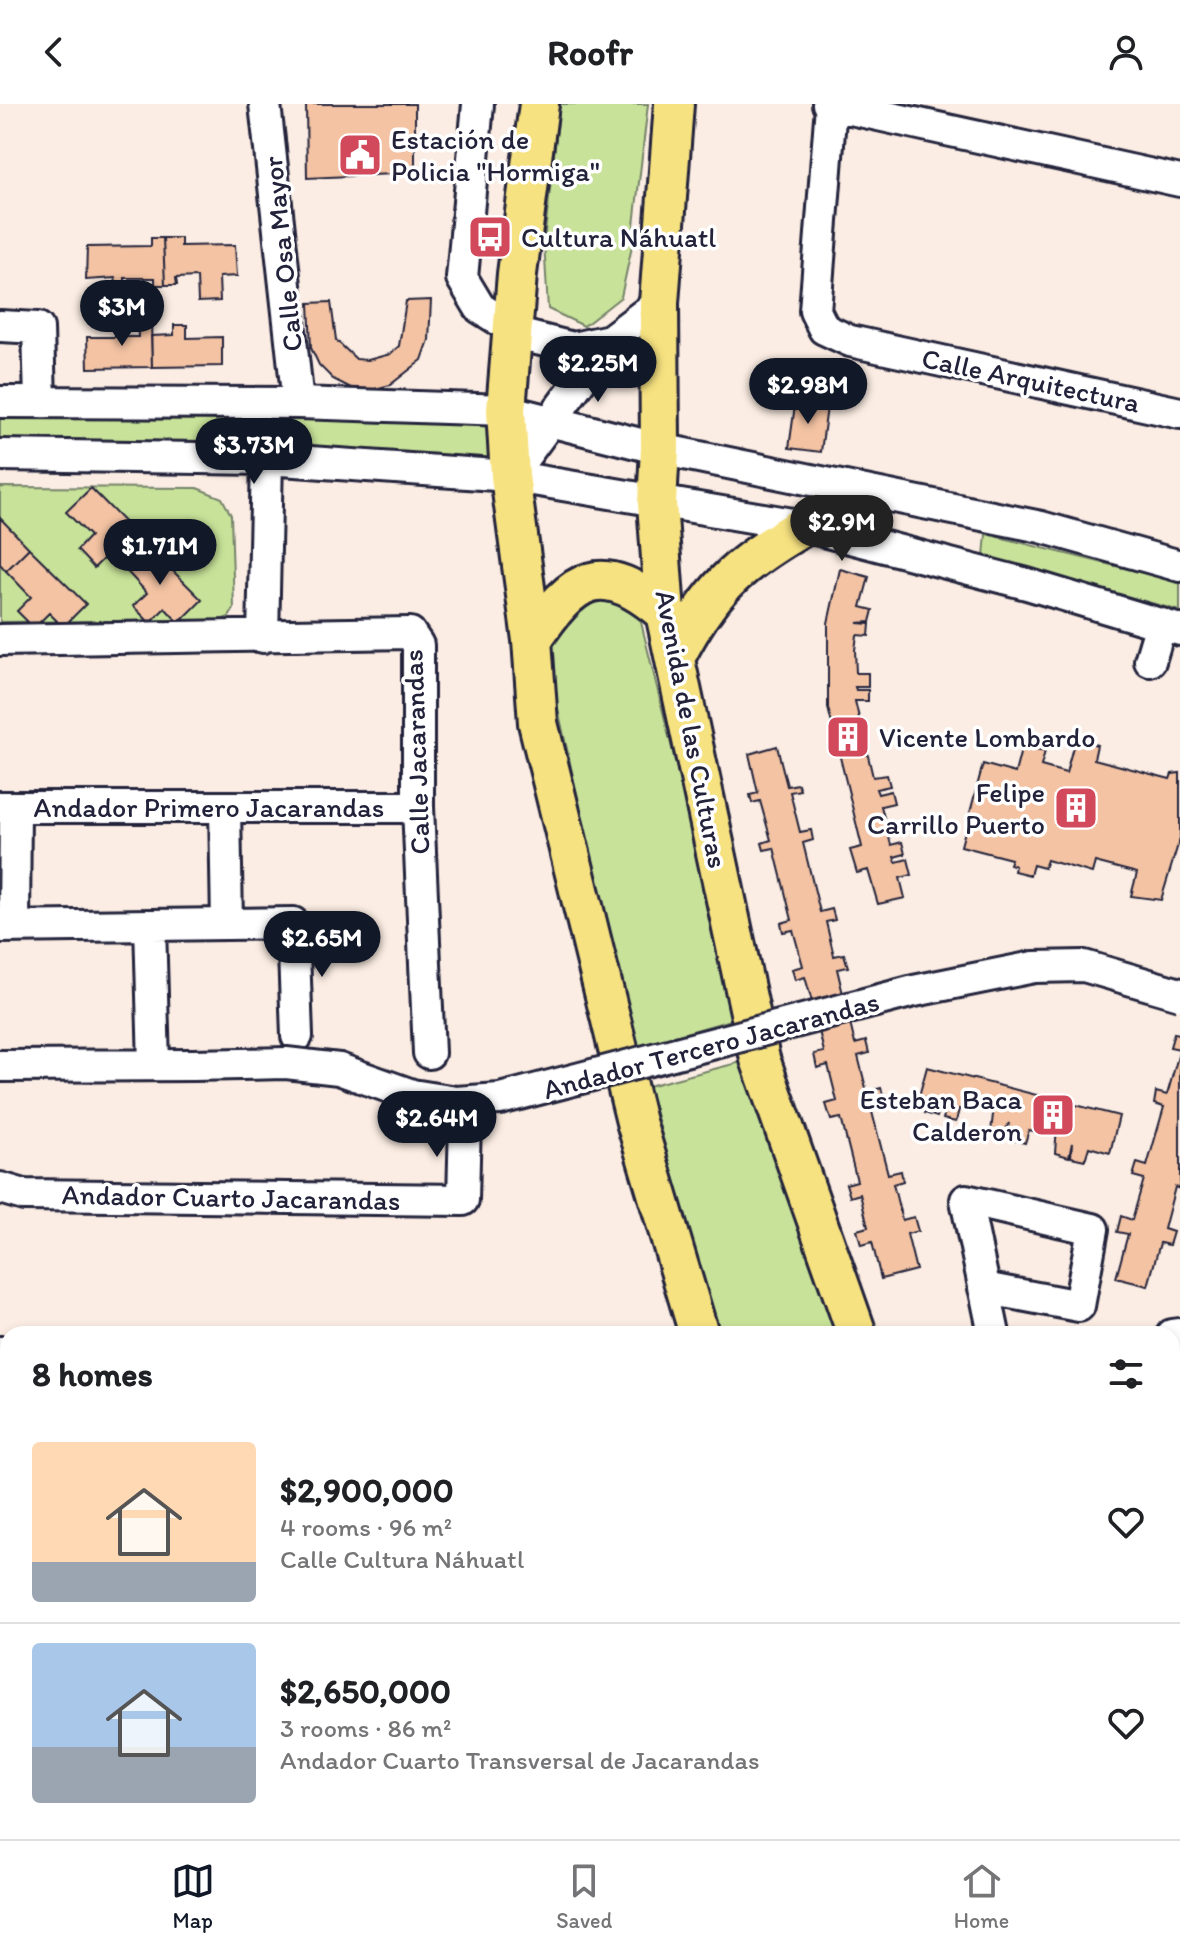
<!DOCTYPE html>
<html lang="en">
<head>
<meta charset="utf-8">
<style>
  body { margin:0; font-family:Itim,sans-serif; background:#f2f2f2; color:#202124; height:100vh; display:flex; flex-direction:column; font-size:30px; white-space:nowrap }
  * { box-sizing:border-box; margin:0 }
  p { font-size:26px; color:#757577 }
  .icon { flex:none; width:44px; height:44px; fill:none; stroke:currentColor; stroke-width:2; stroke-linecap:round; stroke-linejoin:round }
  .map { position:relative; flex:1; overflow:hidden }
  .details { position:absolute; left:0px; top:1222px; width:1180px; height:514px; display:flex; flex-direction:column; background:#fff; border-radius:24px 24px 0 0; box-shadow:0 4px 12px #0003 }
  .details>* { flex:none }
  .price { position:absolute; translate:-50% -68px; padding:0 18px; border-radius:28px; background:#111827; color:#fff; font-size:26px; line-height:52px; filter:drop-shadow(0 2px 4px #0008) }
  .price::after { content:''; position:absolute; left:50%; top:48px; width:24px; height:18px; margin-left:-12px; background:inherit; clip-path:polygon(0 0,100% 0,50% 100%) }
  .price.on { background:#222; color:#fff }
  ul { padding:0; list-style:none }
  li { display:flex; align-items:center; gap:24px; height:200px; padding:0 32px }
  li+li { border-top:2px solid #e0e0e0 }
  li span { display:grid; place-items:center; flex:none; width:224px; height:160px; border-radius:8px; color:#555 }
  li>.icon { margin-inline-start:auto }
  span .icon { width:96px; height:96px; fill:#fffc; stroke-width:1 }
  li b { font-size:34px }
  h2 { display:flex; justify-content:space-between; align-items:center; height:96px; padding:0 32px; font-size:34px }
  header { display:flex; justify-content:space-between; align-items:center; height:104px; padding:0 32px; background:#fff; font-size:36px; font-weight:700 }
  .tab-bar { display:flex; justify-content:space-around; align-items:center; height:112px; border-top:2px solid #e0e0e0; background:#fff; font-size:22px; color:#757577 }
  .tab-bar a { display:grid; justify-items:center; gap:4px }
  .tab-bar .on { color:#111827 }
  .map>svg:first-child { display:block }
</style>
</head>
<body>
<header><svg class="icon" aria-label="back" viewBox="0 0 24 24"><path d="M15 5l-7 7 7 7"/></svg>Roofr<svg class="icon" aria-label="person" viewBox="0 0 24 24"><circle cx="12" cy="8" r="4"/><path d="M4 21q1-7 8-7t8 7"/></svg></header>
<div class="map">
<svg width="1180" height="1735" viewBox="0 0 1180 1735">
  <rect width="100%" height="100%" fill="#fbede3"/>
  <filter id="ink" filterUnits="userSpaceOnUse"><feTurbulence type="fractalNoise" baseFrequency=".0125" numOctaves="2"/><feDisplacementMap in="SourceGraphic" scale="16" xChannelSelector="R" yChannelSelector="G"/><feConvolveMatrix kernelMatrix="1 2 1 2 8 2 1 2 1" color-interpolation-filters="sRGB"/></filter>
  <g filter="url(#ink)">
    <path fill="#c8e399" stroke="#75826a" stroke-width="2" d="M560,0h88l-17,147 -10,46 -37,29 -36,-17 -4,-68z
      M0,308l490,7 3,47 -493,-21z
      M0,383l197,1 25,10 9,17 3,94 -5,8 -9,3 -220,2z
      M986,430l194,48v29l-196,-55z
      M604,483l34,23 100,408 -105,30 -78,-353 -3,-48 22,-51z
      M753,955l82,275h-116l-71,-248z
      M870,1728h113l2,7h-113z"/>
    <path fill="#f3c3a3" stroke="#22223b" stroke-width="2" d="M306,0h109v69l-108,5z
      M151,134h12l2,47h-10v-7h-30v4l-9,1 -1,-5 -29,2 1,-33 64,-1z
      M163,134h18v8l54,-1 2,31 -18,1 1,24 -22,1 -1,-25 -21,1 1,7h-12z
      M431,196l-2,40 -7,20 -32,25 -19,5 -20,-2 -18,-9 -14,-14 -8,-17 -2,-45 22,-1 5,38 20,19 12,1 22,-6 9,-8 7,-45z
      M151,212l1,51 -64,1 -1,-31h28v-13h9l1,13h13l-1,-20z
      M174,221h13v13l35,-1v29l-70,1 -1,-31 23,-1z
      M796,294l31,9 -6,45 -32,-4z
      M91,384l54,55 -23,23 -13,-13 -15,15 -17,-18 13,-14 -24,-24z
      M0,414l29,30 -23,23 -6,-7z
      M145,439l57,57 -23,23 -14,-15 -15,15 -17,-17 14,-13 -25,-27z
      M29,444l57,56 -23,23 -14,-14 -15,15 -17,-17 14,-14 -25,-26z
      M840,465l29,8 -8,30 12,3 -3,12 -13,1 13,1 -1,12 -12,-1 -2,15 1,23h12v14h-13l1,3h12v11h-13l18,76 14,-2 3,11 -14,3 2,5 13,-3 3,12 -13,3 10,39 11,-3 3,12 -11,3 2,5 12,-3 4,16 -12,3 5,20 -27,6 -10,-34 -11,3 -7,-23 12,-3 -34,-139v-85z
      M1075,635l22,6 -3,14 76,20 2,-5 8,-1v65l-19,62 -30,-4 6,-23 -42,-11 -3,11 -45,-13 -3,8 -11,-3 -3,10 -16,-4 1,-5 -6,-2 2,-5 -50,-13 22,-82 32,9 7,-27 23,5 -4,15 25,7z
      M777,642l10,40 11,-2 2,6 -10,2 10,40 11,-2 2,10 -10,3 17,69 12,-3 3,11 -9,2 8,34 10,-2 4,13 -11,2 18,75 11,-3 3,12 -11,3 9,36 14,-4 5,16 -15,4 17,66 13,-3 2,10 -10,3 9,36 12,-3 4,14 -11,3 9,36 -35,9 -9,-37 -11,3 -4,-15 11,-3 -8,-33 -10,3 -4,-13 11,-3 -16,-63 -10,2 -5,-16 11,-3 -9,-36 -11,3 -3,-14 10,-2 -11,-47 -8,-28 -10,3 -3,-11 11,-3 -10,-36 -10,2 -2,-9 11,-3 -18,-72 -10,2 -2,-7 9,-3 -11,-39 -8,2 -2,-8 8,-2 -9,-39z
      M1174,929l6,1v155l-5,-2 -11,42 9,3 -4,13 -9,-2 -12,43 -32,-8 12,-44 -11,-2 4,-16 11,4 12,-41 -11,-3 4,-13 10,3 17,-59 -10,-3 2,-12 11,3 13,-46 -10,-2z
      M927,963l192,49 -9,37 -21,-6 -4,13 -14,-3 1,-14 -3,14 -14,-4 2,-27 -20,-5 -3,10 -5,-1 -4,13 -19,-5 3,-15 -5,12 -13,-3 3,-26 -26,-7 -3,11 -6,-1 -3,13 -13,-3 4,-15 -6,-2 -4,15 -12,-4 4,-14 -10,-3z
      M1180,1355v163l-8,2v-163z
      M634,1728h56l1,7h-56z"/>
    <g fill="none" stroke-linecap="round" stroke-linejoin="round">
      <g stroke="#22223b" stroke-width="36">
        <path id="minor" d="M265,0l33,299
          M478,0l-16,174 18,30 45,28 48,12 37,-8
          M828,0l352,77
          M831,1l-16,206 9,18 26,12 330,72
          M0,222l38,2 2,74
          M0,298l298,1 208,7 154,39 381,78 139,39
          M0,351l267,4 243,17 294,50 223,58 153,46
          M510,372l100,-136 49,-37
          M263,533l4,-178
          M0,536l410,-7 8,12v162l11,246
          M1150,557l11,-37
          M0,703h418
          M225,703l2,117
          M150,821l4,140
          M14,822l1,-119
          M0,823l293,-4 4,113
          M0,962l193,-1
          M0,1084l24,7 439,5 2,-81
          M984,1184l95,18 14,-77 -127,-29 28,134
          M1172,1231l8,-1
          M0,1248h8
          M0,1587h8
          M225,1728v7
          M428,1735l47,-7"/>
      </g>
      <g stroke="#22223b" stroke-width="44">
        <path id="major" d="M539,0l-22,170 -11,136 4,66 22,164 6,83 98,399 63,212
          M674,0l-15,199 1,146 -3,54 8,110 95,446 97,275
          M532,536c42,-64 70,-81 133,-27
          M675,554c34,-68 64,-95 129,-132
          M845,1728l2,7
          M1002,1728l2,7"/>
      </g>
      <use href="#minor" stroke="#fff" stroke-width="30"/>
      <use href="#major" stroke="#f7e281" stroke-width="38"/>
      <g stroke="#22223b" stroke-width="36" stroke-linecap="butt">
        <path id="minor-bridge" d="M193,961l93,-2 53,6 73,26 44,7 44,-3 414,-108 120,-24 50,-1 96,28"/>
      </g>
      <use href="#minor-bridge" stroke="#fff" stroke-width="30"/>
    </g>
  </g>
  <defs>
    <g id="civic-square" transform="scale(2.3)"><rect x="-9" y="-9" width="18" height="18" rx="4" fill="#d1495b" stroke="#fff"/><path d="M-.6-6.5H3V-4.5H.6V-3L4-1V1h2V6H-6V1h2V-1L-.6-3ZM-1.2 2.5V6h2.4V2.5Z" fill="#fff"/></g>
    <g id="bus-square" transform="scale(2.3)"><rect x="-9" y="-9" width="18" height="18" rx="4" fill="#d1495b" stroke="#fff"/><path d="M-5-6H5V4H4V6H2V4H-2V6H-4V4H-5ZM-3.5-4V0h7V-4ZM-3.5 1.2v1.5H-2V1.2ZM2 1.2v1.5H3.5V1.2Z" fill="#fff"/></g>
    <g id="building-square" transform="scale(2.3)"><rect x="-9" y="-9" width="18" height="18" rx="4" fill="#d1495b" stroke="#fff"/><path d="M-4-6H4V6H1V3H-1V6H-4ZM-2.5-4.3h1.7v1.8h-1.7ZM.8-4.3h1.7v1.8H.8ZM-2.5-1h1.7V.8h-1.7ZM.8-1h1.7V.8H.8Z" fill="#fff"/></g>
  </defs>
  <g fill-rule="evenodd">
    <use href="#civic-square" x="360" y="51"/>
    <use href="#bus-square" x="490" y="133"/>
    <use href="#building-square" x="848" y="633"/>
    <use href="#building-square" x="1076" y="704"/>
    <use href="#building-square" x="1053" y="1011"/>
  </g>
  <g text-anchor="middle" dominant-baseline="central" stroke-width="7" stroke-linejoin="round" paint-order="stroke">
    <g font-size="28" fill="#22223b" stroke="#fff" text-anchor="start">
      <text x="391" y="35">Estación de<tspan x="391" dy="32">Policia "Hormiga"</tspan></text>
      <text x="521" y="133">Cultura Náhuatl</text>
      <text x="879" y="633">Vicente Lombardo</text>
      <text x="1045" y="688" text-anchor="end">Felipe<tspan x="1045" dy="32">Carrillo Puerto</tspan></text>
      <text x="1022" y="995" text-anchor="end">Esteban Baca<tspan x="1022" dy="32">Calderon</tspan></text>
    </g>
    <g font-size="28" fill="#22223b" stroke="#fff">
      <text transform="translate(282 150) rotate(-96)">Calle Osa Mayor</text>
      <text transform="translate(1031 276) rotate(12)">Calle Arquitectura</text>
      <text transform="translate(692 625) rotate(79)">Avenida de las Culturas</text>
      <text transform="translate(416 648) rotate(-92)">Calle Jacarandas</text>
      <text x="209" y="703">Andador Primero Jacarandas</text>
      <text transform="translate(711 941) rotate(-15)">Andador Tercero Jacarandas</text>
      <text transform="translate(231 1093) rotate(1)">Andador Cuarto Jacarandas</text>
    </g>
  </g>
</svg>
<b class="price" style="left:122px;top:244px">$3M</b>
<b class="price" style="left:598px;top:300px">$2.25M</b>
<b class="price" style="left:808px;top:322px">$2.98M</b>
<b class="price" style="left:254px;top:382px">$3.73M</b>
<b class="price on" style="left:842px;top:459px">$2.9M</b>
<b class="price" style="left:160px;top:483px">$1.71M</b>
<b class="price" style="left:322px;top:875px">$2.65M</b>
<b class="price" style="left:437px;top:1055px">$2.64M</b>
<section class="details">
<h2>8 homes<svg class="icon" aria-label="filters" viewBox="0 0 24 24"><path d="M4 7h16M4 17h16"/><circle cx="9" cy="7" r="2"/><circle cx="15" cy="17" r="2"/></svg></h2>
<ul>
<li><span style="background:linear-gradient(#ffd9b3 75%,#9aa5b1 0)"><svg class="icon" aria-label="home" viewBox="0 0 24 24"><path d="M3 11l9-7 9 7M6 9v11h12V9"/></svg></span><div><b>$2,900,000</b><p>4 rooms · 96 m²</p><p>Calle Cultura Náhuatl</p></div><svg class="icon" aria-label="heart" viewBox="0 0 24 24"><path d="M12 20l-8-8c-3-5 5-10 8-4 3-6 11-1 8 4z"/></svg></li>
<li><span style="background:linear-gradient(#a9c7e8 65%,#9aa5b1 0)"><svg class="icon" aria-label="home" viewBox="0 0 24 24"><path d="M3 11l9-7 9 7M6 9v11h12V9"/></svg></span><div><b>$2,650,000</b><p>3 rooms · 86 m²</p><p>Andador Cuarto Transversal de Jacarandas</p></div><svg class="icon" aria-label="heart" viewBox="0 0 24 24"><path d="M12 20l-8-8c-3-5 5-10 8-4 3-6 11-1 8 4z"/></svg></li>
</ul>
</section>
</div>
<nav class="tab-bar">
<a class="on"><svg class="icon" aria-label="map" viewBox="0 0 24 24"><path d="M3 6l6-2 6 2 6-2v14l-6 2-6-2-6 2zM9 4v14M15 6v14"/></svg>Map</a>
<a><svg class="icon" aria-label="saved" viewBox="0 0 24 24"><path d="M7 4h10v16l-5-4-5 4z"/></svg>Saved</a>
<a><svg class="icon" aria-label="home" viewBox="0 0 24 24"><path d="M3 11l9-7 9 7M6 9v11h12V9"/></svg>Home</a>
</nav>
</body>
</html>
